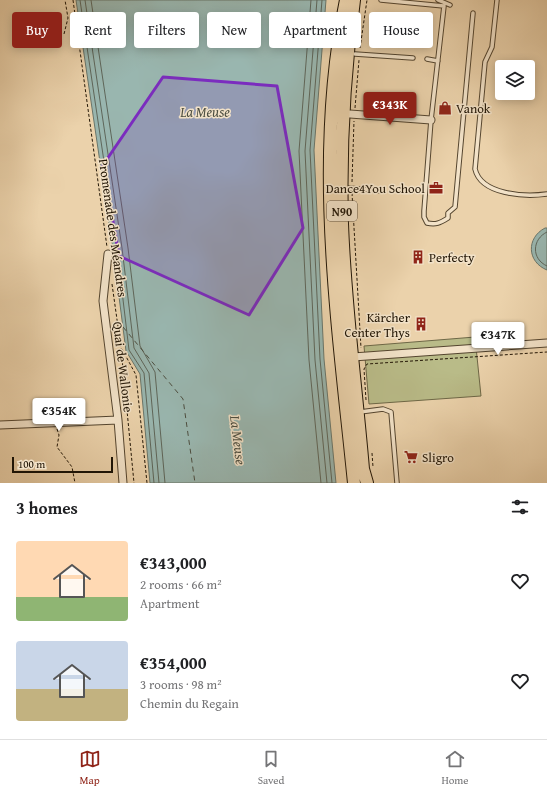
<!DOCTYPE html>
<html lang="en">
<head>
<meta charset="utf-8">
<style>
  body { margin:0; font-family:"Gentium Book Plus",serif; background:#f6f6f6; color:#202124; height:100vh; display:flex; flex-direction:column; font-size:15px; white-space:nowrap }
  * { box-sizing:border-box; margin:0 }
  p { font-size:13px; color:#757577 }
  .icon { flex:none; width:22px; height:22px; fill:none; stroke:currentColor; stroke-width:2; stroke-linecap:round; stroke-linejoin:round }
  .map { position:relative; height:483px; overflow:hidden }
  .drawer { display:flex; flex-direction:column; background:#fff; flex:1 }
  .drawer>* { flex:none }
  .banner { position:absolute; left:12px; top:12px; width:523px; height:36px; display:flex; gap:8px }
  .tools { position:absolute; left:495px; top:60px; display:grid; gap:8px }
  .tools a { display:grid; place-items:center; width:40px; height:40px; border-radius:4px; background:#fff; box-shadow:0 2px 10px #0003; font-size:20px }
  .scale { position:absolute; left:12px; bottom:10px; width:101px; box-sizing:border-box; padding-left:4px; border:2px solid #221606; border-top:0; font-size:11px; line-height:14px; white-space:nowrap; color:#221606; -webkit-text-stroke:3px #f2e2c8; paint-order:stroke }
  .price { position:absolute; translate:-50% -34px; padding:0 9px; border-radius:4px; background:#fff; color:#222; font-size:13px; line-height:26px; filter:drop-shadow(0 1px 2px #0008) }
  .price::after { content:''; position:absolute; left:50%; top:24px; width:12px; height:9px; margin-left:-6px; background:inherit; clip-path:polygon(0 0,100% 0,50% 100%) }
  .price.on { background:#8f2418; color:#fff }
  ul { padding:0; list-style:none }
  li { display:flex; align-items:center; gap:12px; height:100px; padding:0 16px }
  li span { display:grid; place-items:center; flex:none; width:112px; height:80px; border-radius:4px; color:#555 }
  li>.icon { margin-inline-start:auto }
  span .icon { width:48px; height:48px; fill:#fffc; stroke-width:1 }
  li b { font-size:17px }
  h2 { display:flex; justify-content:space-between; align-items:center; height:48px; padding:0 16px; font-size:17px }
  .pill { padding:0 14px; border-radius:4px; background:#fff; box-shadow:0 2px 10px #0003; font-size:14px; line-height:36px }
  .pill.on { background:#8f2418; color:#fff }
  .dock { display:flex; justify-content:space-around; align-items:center; height:56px; border-top:1px solid #e0e0e0; background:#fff; font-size:11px; color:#757577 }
  .dock a { display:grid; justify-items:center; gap:2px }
  .dock .on { color:#8f2418 }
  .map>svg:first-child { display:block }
</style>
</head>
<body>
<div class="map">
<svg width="547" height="483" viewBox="0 0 547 483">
  <rect width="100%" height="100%" fill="#ebd2ab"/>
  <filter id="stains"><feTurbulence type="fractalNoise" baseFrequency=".005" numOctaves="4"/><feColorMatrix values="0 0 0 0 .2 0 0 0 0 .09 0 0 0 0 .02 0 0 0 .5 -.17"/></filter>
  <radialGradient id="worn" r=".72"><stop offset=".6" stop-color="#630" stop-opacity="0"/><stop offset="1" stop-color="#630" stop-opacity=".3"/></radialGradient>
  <path fill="#b9bb88" stroke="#6e6847" d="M475,337l6,59 -112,8 -5,-58z"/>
  <path fill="#99b6af" stroke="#69766b" d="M76,0h250l-12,150 10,209 12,124h-186l-10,-109 -14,-23 -13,-101z
    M545,228h2v42c-20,-8 -21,-32 -2,-42z"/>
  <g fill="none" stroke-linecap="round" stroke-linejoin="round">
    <path stroke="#5e665a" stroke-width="1" d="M80,0l37,249 12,101 15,23 10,110
      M85,0l37,248 12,100 15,25 10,110
      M91,0l37,248 12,98 15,26 10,111
      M311,0l-12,151 10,209 12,123
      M317,0l-12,151 10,209 12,123
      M322,0l-12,150 10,209 12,124
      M547,232c-15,7 -16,27 0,34"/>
    <path stroke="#4c4e41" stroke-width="1" stroke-dasharray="5 4" stroke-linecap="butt" d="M123,327l60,72 12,84"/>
    <g stroke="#54452f" stroke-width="5.5">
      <path id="lane" d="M381,0l63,6 -13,114 -7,91v6l3,6c9,2 13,0 21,-5v-5l7,-6 18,-194
        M438,0l12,5
        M497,0l-5,47 -7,15 -10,107c6,26 50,28 72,25
        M355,54l58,4
        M427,59l11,2
        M348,188l34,3
        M360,412l23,-3 8,3 6,71"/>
    </g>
    <g stroke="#54452f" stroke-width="9">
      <path id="street" d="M350,114l81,6
        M108,254l-5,47 15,119 5,63
        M353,357l194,-14
        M0,425l118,-5"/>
    </g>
    <g stroke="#221606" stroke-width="14">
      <path id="primary" d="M346,0c-33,159 -8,324 8,483
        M354,0c-10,74 -14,149 -12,224 3,82 14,163 21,245l4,14"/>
    </g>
    <path stroke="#221606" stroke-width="1" stroke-dasharray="3 2" stroke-linecap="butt" d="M73,0l34,247
      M64,34l4,-16 -3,-18
      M360,48l7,-48
      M355,108l4,-48
      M352,182l2,-61
      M352,193l9,155
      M112,284l9,64 13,135
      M118,328l5,-1
      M122,349l14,26 11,108
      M366,400l-2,-31 3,-5 180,-12
      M57,429l2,6 -2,12 15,20 3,16
      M372,453l1,14"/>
    <use href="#lane" stroke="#f2e2c8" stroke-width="3.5"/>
    <use href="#street" stroke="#f2e2c8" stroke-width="7"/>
    <use href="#primary" stroke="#ebd2ab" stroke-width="12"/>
  </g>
  <path fill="#7b2cbf" fill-opacity="0.2" stroke="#7b2cbf" stroke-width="3" stroke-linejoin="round" d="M163,77l114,9 26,142 -54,87 -130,-59 -16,-91z"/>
  <defs>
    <g id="shop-bare" transform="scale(1.08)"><path d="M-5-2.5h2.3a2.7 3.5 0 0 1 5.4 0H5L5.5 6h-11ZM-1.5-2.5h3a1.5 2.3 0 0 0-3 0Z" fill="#8f2418" stroke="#f2e2c8" stroke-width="2.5" paint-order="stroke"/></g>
    <g id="office-bare" transform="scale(1.08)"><path d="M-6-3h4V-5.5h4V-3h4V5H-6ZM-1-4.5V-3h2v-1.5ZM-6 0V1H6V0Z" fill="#8f2418" stroke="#f2e2c8" stroke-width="2.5" paint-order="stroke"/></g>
    <g id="building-bare" transform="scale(1.08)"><path d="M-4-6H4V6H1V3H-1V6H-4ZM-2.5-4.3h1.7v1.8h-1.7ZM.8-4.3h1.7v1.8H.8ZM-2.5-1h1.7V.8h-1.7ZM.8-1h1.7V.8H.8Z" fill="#8f2418" stroke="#f2e2c8" stroke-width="2.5" paint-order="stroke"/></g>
    <g id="supermarket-bare" transform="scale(1.08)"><path d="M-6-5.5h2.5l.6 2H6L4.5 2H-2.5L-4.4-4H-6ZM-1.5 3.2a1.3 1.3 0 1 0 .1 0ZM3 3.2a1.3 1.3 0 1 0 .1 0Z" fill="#8f2418" stroke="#f2e2c8" stroke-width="2.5" paint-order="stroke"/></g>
  </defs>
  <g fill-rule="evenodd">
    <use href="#shop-bare" x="445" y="108"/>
    <use href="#office-bare" x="436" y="188"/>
    <use href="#building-bare" x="418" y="257"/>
    <use href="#building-bare" x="421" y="324"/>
    <use href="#supermarket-bare" x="411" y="457"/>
  </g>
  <g text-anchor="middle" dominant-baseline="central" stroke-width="3" stroke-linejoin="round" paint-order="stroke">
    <rect fill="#f2e2c8" stroke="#605340" stroke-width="1" x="327" y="201" width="30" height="20" rx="3"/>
    <g font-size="12" font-weight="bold" fill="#221606">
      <text x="342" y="211">N90</text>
    </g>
    <g font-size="13" fill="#221606" stroke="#f2e2c8" text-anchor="start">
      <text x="456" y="108">Vanok</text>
      <text x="425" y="188" text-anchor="end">Dance4You School</text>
      <text x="429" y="257">Perfecty</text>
      <text x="410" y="317" text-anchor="end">Kärcher<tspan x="410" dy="15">Center Thys</tspan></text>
      <text x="422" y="457">Sligro</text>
    </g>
    <g font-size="13" fill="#221606" stroke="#f2e2c8">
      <text transform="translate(113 228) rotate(82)">Promenade des Méandres</text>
      <text transform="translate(123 367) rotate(83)">Quai de Wallonie</text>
    </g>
    <g font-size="14" font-style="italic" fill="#4c4e41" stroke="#f2e2c8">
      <text x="205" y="112">La Meuse</text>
      <text transform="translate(238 440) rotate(83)">La Meuse</text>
    </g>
  </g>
  <rect width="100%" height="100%" filter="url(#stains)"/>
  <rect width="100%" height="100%" fill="url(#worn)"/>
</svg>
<div class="tools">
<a><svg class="icon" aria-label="layers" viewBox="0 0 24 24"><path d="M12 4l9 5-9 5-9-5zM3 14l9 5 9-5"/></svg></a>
</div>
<div class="scale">100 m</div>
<b class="price on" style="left:390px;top:126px">€343K</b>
<b class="price" style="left:498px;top:356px">€347K</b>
<b class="price" style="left:59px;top:432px">€354K</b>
<div class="banner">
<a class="pill on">Buy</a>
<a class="pill">Rent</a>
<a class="pill">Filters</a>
<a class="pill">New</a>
<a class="pill">Apartment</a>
<a class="pill">House</a>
</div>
</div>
<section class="drawer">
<h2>3 homes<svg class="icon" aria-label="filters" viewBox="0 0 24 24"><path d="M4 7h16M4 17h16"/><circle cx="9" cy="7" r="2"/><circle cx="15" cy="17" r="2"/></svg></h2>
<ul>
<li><span style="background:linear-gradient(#ffd9b3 70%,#8fb573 0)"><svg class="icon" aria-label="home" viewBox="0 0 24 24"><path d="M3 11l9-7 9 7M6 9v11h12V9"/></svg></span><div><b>€343,000</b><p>2 rooms · 66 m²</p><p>Apartment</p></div><svg class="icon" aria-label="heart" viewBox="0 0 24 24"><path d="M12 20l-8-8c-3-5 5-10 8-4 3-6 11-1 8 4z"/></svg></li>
<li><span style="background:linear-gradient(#c9d6e8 60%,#c2b280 0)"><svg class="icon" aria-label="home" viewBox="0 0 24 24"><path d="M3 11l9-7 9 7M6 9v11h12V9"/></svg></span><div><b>€354,000</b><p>3 rooms · 98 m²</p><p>Chemin du Regain</p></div><svg class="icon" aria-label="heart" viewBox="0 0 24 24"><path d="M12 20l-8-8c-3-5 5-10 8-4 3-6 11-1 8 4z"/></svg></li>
</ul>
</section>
<nav class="dock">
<a class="on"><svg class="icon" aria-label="map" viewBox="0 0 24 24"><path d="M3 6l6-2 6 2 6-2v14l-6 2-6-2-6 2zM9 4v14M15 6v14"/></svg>Map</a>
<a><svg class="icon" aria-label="saved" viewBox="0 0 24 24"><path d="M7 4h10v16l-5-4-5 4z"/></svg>Saved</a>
<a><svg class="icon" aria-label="home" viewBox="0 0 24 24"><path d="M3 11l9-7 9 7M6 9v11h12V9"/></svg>Home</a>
</nav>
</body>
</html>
